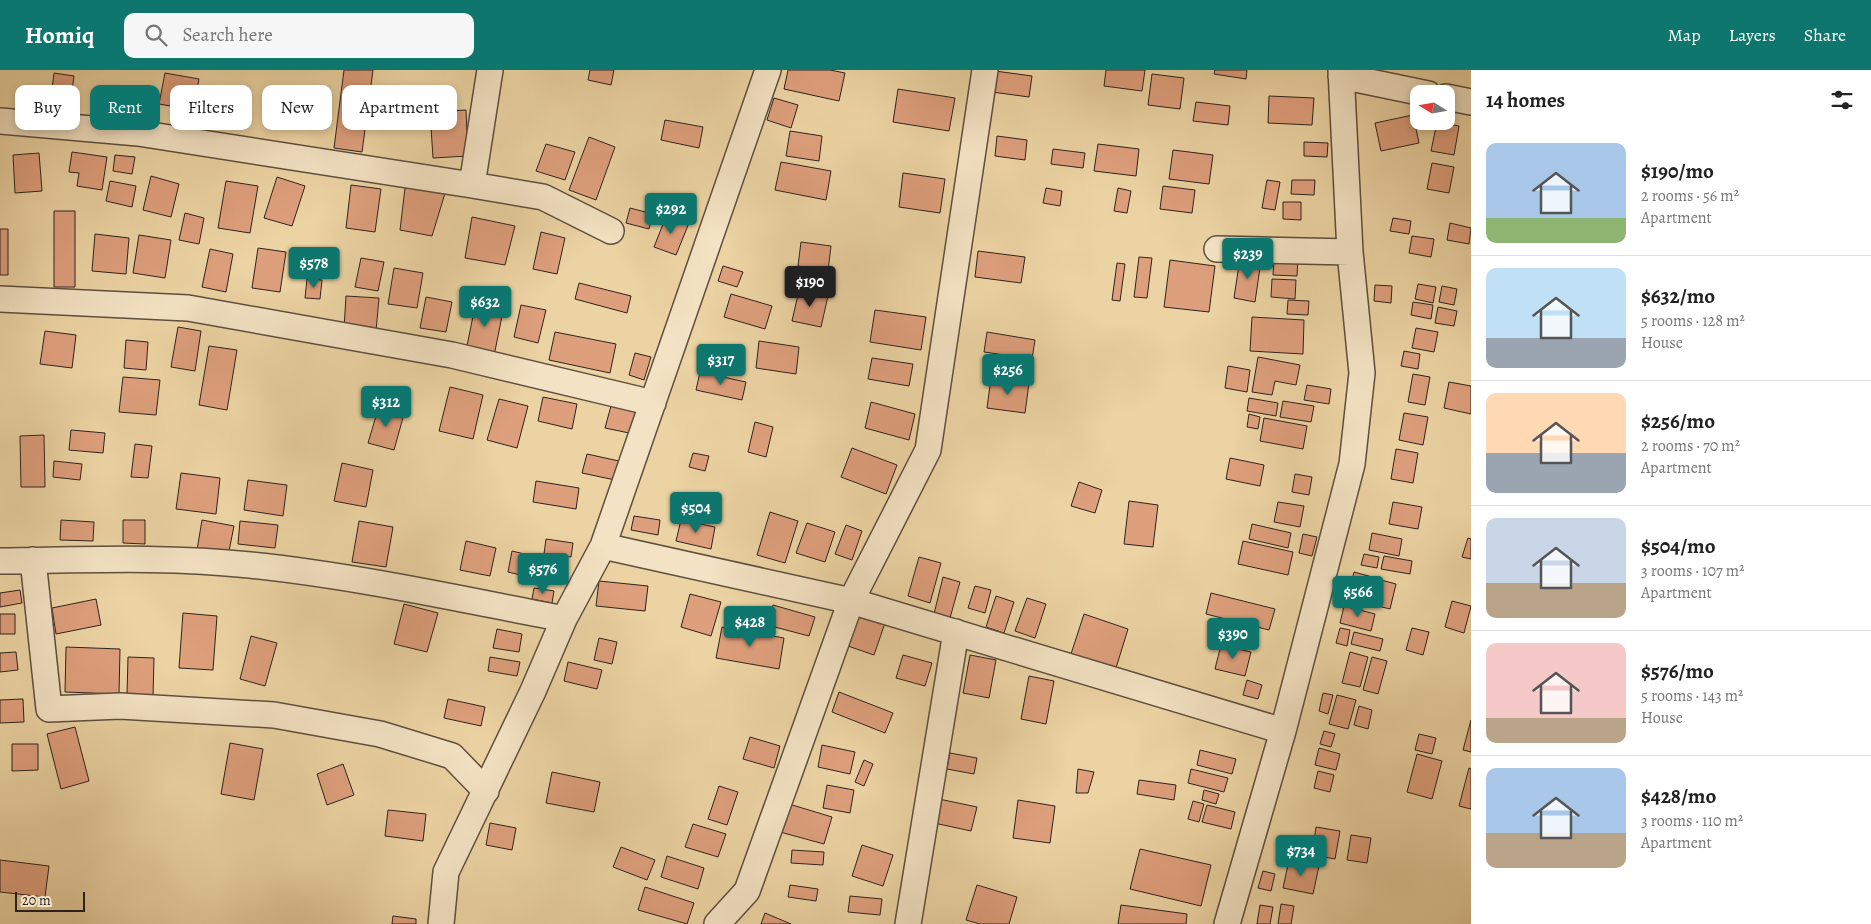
<!DOCTYPE html>
<html lang="en">
<head>
<meta charset="utf-8">
<style>
  body { margin:0; font-family:Alegreya,serif; background:#f6f6f6; color:#222; height:100vh; display:flex; flex-direction:column; font-size:19px; white-space:nowrap }
  * { box-sizing:border-box; margin:0 }
  p { font-size:16px; color:#767676 }
  .icon { flex:none; width:28px; height:28px; fill:none; stroke:currentColor; stroke-width:2; stroke-linecap:round; stroke-linejoin:round }
  .map { position:relative; flex:1; overflow:hidden }
  .sheet { display:flex; flex-direction:column; background:#fff; width:400px }
  .sheet>* { flex:none }
  .banner { position:absolute; left:15px; top:15px; width:475px; height:45px; display:flex; gap:10px }
  .needle { width:32px; rotate:281deg }
  .tools { position:absolute; left:1410px; top:15px; display:grid; gap:10px }
  .tools a { display:grid; place-items:center; width:45px; height:45px; border-radius:10px; background:#fff; box-shadow:0 2px 8px #0003; font-size:25px }
  .scale { position:absolute; left:15px; bottom:12px; width:70px; box-sizing:border-box; padding-left:5px; border:2px solid #2e231c; border-top:0; font-size:14px; line-height:18px; white-space:nowrap; color:#2e231c; -webkit-text-stroke:4px #f3e2c3; paint-order:stroke }
  .price { position:absolute; translate:-50% -42px; padding:0 11px; border-radius:5px; background:#0f766e; color:#fff; font-size:16px; line-height:32px; filter:drop-shadow(0 1px 2px #0008) }
  .price::after { content:''; position:absolute; left:50%; top:30px; width:15px; height:11px; margin-left:-8px; background:inherit; clip-path:polygon(0 0,100% 0,50% 100%) }
  .price.selected { background:#222; color:#fff }
  ul { padding:0; list-style:none }
  li { display:flex; align-items:center; gap:15px; height:125px; padding:0 15px }
  li+li { border-top:1px solid #e0e0e0 }
  li span { display:grid; place-items:center; flex:none; width:140px; height:100px; border-radius:10px; color:#555 }
  li>.icon { margin-inline-start:auto }
  span .icon { width:60px; height:60px; fill:#fffc; stroke-width:1 }
  li b { font-size:21px }
  h2 { display:flex; justify-content:space-between; align-items:center; height:60px; padding:0 15px; font-size:21px }
  .chip { padding:0 18px; border-radius:10px; background:#fff; box-shadow:0 2px 8px #0003; font-size:18px; line-height:45px }
  .chip.selected { background:#0f766e; color:#fff }
  header { display:flex; align-items:center; gap:30px; box-sizing:border-box; height:70px; padding:0 25px; background:#0f766e; color:#fff }
  header strong { font-size:24px }
  nav { display:flex; gap:28px; margin-inline-start:auto; font-size:18px }
  .search { width:350px; height:45px; background:#f6f6f6; display:flex; align-items:center; gap:12px; box-sizing:border-box; padding:0 18px; border-radius:10px; color:#767676; font-size:19px }
  main { display:flex; flex:1; min-height:0 }
  .map>svg:first-child { display:block }
</style>
</head>
<body>
<header>
<strong>Homiq</strong>
<div class="search"><svg class="icon" aria-label="search" viewBox="0 0 24 24"><circle cx="10" cy="10" r="6"/><path d="M15 15l6 6"/></svg>Search here</div>
<nav><a>Map</a><a>Layers</a><a>Share</a></nav>
</header>
<main>
<div class="map">
<svg width="1471" height="854" viewBox="0 0 1471 854">
  <rect width="100%" height="100%" fill="#ecd3a3"/>
  <filter id="stains"><feTurbulence type="fractalNoise" baseFrequency=".004" numOctaves="4"/><feColorMatrix values="0 0 0 0 .2 0 0 0 0 .09 0 0 0 0 .02 0 0 0 .5 -.17"/></filter>
  <radialGradient id="worn" r=".72"><stop offset=".6" stop-color="#630" stop-opacity="0"/><stop offset="1" stop-color="#630" stop-opacity=".3"/></radialGradient>
  <path fill="#de9f7c" stroke="#2e231c" d="M344,0h29l-11,82 -28,-4z
    M590,0h24l-3,15 -23,-5z
    M788,0h42l15,3 -6,28 -55,-12z
    M1106,0h39l-3,21 -38,-5z
    M1215,0h32l-1,9 -32,-5z
    M995,1l37,5 -3,21 -37,-5z
    M54,3l20,3 -4,32 -20,-3z
    M165,3l34,6 -6,31 -34,-6z
    M1152,4l32,4 -4,31 -32,-4z
    M898,19l57,9 -6,33 -56,-9z
    M1269,26l45,2 -2,27 -44,-2z
    M774,28l24,7 -7,23 -24,-8z
    M1196,32l34,4 -2,19 -35,-4z
    M466,40l2,46 -35,2 -3,-46z
    M1413,45l6,28 -38,8 -6,-28z
    M665,50l38,7 -4,21 -38,-8z
    M1437,52l22,4 -5,29 -23,-4z
    M790,61l32,5 -3,25 -33,-5z
    M997,66l30,4 -2,20 -30,-4z
    M589,67l26,10 -19,53 -27,-10z
    M1304,72l24,1 -1,14 -23,-1z
    M546,74l29,8 -10,28 -29,-9z
    M1098,74l41,5 -3,27 -42,-5z
    M1053,79l32,4 -2,15 -32,-4z
    M1173,80l40,5 -4,29 -40,-5z
    M72,82l35,5 -5,33 -25,-4 2,-13 -10,-1z
    M39,83l3,38 -27,2 -2,-38z
    M115,85l20,2 -3,17 -19,-3z
    M781,92l50,9 -5,29 -51,-10z
    M1432,93l22,4 -5,26 -22,-4z
    M903,103l42,6 -5,34 -41,-6z
    M151,106l28,8 -8,33 -28,-7z
    M277,107l28,9 -13,40 -28,-8z
    M1267,110l13,2 -5,28 -13,-2z
    M1292,110h23l-1,15 -23,-1z
    M110,111l26,5 -4,21 -26,-6z
    M226,111l32,5 -8,47 -32,-5z
    M351,115l30,4 -6,43 -29,-4z
    M1163,116l32,4 -3,23 -32,-4z
    M405,118l41,2 -14,46 -32,-6z
    M1046,118l16,3 -2,15 -17,-3z
    M1118,118l13,3 -4,22 -13,-2z
    M1283,132h18v18l-18,-1z
    M630,138l23,6 -4,15 -23,-6z
    M54,141h21v76h-21z
    M185,143l19,5 -5,26 -20,-4z
    M667,144l22,9 -13,32 -22,-8z
    M472,147l43,9 -10,39 -40,-7z
    M1393,148l18,3 -2,13 -19,-3z
    M1450,153l21,5 -2,16 -22,-4z
    M0,159h8v46h-8z
    M541,162l24,6 -8,36 -24,-5z
    M95,164l34,4 -3,36 -34,-3z
    M139,165l32,5 -6,38 -32,-5z
    M1412,166l22,3 -3,18 -22,-4z
    M801,172l30,4 -3,25 -30,-5z
    M258,178l28,4 -6,40 -28,-4z
    M210,179l23,5 -7,38 -24,-5z
    M978,181l47,6 -4,26 -46,-6z
    M1139,187l13,1 -5,40 -13,-1z
    M1274,187l24,1 -1,18 -24,-1z
    M361,188l23,4 -6,29 -23,-4z
    M1240,188l21,3 -6,41 -21,-4z
    M1170,190l45,6 -6,46 -45,-5z
    M1117,193l8,1 -5,37 -8,-1z
    M723,196l20,6 -6,15 -19,-6z
    M394,198l29,5 -6,35 -29,-4z
    M307,209l15,1 -2,19 -15,-1z
    M1272,209l24,1 -1,19 -24,-2z
    M579,213l52,13 -4,17 -52,-14z
    M1418,214l18,3 -3,16 -18,-4z
    M1375,215l17,1 -1,17 -17,-2z
    M1442,216l15,3 -3,16 -15,-3z
    M799,220l29,6 -7,31 -29,-6z
    M731,224l41,12 -7,23 -41,-12z
    M346,226l33,2 -3,33 -32,-2z
    M426,227l26,5 -6,30 -26,-4z
    M1288,230l21,1 -1,14 -21,-1z
    M476,231l28,5 -10,50 -28,-5z
    M1413,232l20,3 -2,14 -20,-4z
    M521,235l25,5 -8,33 -24,-6z
    M1438,237l19,4 -3,15 -19,-3z
    M875,240l51,7 -5,33 -51,-8z
    M1252,247l52,3 -1,34 -53,-3z
    M178,257l23,4 -6,40 -24,-4z
    M1416,258l22,4 -4,20 -22,-4z
    M45,261l31,4 -4,33 -32,-4z
    M555,262l61,12 -6,29 -61,-13z
    M987,262l48,8 -3,19 -48,-7z
    M126,270l22,2 -2,28 -22,-2z
    M759,271l40,6 -3,27 -40,-6z
    M209,276l28,4 -10,60 -28,-5z
    M1404,281l16,3 -2,15 -17,-3z
    M635,283l16,4 -7,23 -15,-5z
    M1258,287l42,8 -4,20 -21,-4 -3,14 -20,-3z
    M872,288l41,6 -4,22 -41,-7z
    M1228,296l22,4 -3,22 -22,-4z
    M700,302l46,10 -4,18 -46,-10z
    M1413,304l17,3 -5,28 -17,-3z
    M123,307l37,3 -4,35 -37,-3z
    M991,308l38,5 -4,30 -38,-5z
    M1449,312l22,4v28l-27,-6z
    M1307,315l24,4 -2,15 -25,-4z
    M450,317l33,8 -10,44 -34,-8z
    M543,327l34,7 -5,25 -34,-8z
    M1249,328l29,5 -2,13 -29,-5z
    M499,329l29,7 -11,42 -30,-8z
    M1283,331l31,5 -3,16 -31,-5z
    M871,332l44,12 -6,26 -44,-12z
    M379,336l25,8 -10,36 -26,-7z
    M611,336l27,6 -4,22 -29,-6z
    M1404,343l24,4 -5,28 -24,-5z
    M1249,344l11,3 -2,12 -11,-2z
    M1264,348l43,8 -4,23 -43,-8z
    M755,352l18,5 -7,30 -18,-5z
    M71,360l34,3 -2,20 -34,-3z
    M44,365l1,52h-24l-1,-51z
    M135,374l17,2 -4,32 -17,-1z
    M852,378l45,17 -11,29 -45,-17z
    M1396,379l22,4 -5,30 -22,-4z
    M693,383l16,3 -4,15 -16,-4z
    M587,384l32,7 -4,19 -33,-7z
    M1230,388l34,7 -4,21 -34,-7z
    M54,391l28,3 -2,16 -27,-3z
    M342,393l31,7 -7,37 -32,-6z
    M181,403l39,5 -4,36 -40,-5z
    M1295,404l17,3 -3,18 -17,-3z
    M248,410l39,5 -4,31 -39,-6z
    M536,411l43,7 -3,21 -43,-7z
    M1079,412l23,8 -7,23 -24,-7z
    M1129,431l29,4 -5,42 -29,-3z
    M1278,432l26,4 -4,21 -26,-5z
    M1393,432l29,5 -4,22 -29,-5z
    M770,442l28,9 -13,42 -28,-8z
    M634,446l26,4 -2,15 -27,-5z
    M61,450l33,2 -1,19 -33,-1z
    M123,450h22v24l-22,-1z
    M202,450l32,6 -6,30 -31,-6z
    M681,450l34,7 -4,22 -35,-8z
    M240,451l38,4 -3,23 -37,-4z
    M359,451l34,6 -7,40 -34,-5z
    M807,453l28,9 -10,30 -29,-9z
    M1252,454l39,9 -3,15 -39,-9z
    M846,455l16,6 -10,29 -17,-6z
    M1372,463l30,6 -3,17 -30,-6z
    M1303,464l14,3 -5,19 -13,-3z
    M1468,468l3,1v20l-9,-2z
    M546,469l27,4 -2,14 -27,-3z
    M466,471l30,7 -6,28 -30,-6z
    M1243,471l50,11 -5,23 -50,-11z
    M512,481l38,9 -5,21 -37,-9z
    M1364,484l15,3 -2,11 -16,-3z
    M1384,486l28,5 -2,13 -29,-5z
    M919,487l22,6 -11,40 -22,-7z
    M1354,502l22,6 -7,29 -22,-5z
    M943,507l17,5 -10,36 -16,-4z
    M1381,510l15,4 -6,25 -16,-4z
    M599,511l49,5 -3,25 -49,-5z
    M975,516l16,4 -6,23 -17,-5z
    M534,518l20,3 -2,12 -20,-4z
    M20,520l2,13 -22,4v-14z
    M1211,523l64,16 -6,21 -63,-16z
    M690,524l31,8 -10,34 -30,-9z
    M996,526l18,6 -10,31 -18,-6z
    M1027,528l19,6 -11,34 -20,-7z
    M96,529l5,26 -45,9 -4,-26z
    M1452,531l19,5 -7,27 -19,-6z
    M404,534l34,9 -11,39 -33,-8z
    M773,535l42,12 -6,19 -42,-11z
    M1344,536l31,8 -4,17 -31,-8z
    M856,542l29,11 -11,32 -29,-10z
    M183,543l34,3 -4,54 -34,-2z
    M0,544h15v20h-15z
    M1084,544l44,15 -12,39 -45,-14z
    M722,557l62,11 -5,31 -63,-11z
    M1340,558l10,2 -3,16 -11,-3z
    M1412,558l17,4 -6,23 -17,-5z
    M497,559l25,5 -3,18 -26,-4z
    M1354,562l29,7 -3,12 -29,-7z
    M251,566l26,7 -12,43 -25,-7z
    M599,568l18,4 -5,22 -18,-4z
    M1221,575l30,7 -6,24 -30,-7z
    M66,577l54,2 -1,45 -54,-2z
    M16,582l2,18 -18,2v-19z
    M1350,582l18,5 -8,30 -18,-4z
    M903,585l29,8 -7,23 -29,-8z
    M970,585l26,5 -7,38 -26,-5z
    M128,587l26,1 -1,38 -26,-1z
    M490,587l30,5 -3,14 -29,-5z
    M1372,587l15,4 -9,33 -15,-4z
    M568,592l34,8 -5,19 -33,-8z
    M1029,606l25,5 -8,43 -25,-5z
    M1247,610l15,5 -4,14 -15,-4z
    M839,622l54,21 -8,20 -53,-21z
    M1323,623l10,2 -5,19 -9,-3z
    M1337,625l19,5 -8,29 -19,-5z
    M23,629l1,23 -24,1v-23z
    M448,629l37,8 -4,19 -37,-8z
    M1359,636l13,4 -4,19 -14,-4z
    M1471,650v32l-8,-2z
    M75,657l14,54 -28,8 -14,-55z
    M1324,661l11,3 -4,13 -11,-3z
    M1419,664l17,4 -4,16 -17,-4z
    M750,667l30,9 -6,22 -31,-9z
    M230,673l33,6 -9,51 -33,-6z
    M12,674h26v26l-26,1z
    M822,675l33,7 -5,22 -32,-7z
    M1319,678l21,6 -4,16 -21,-5z
    M1200,680l36,9 -4,15 -35,-9z
    M950,683l27,5 -3,16 -27,-5z
    M1417,684l25,7 -10,38 -25,-7z
    M864,690l9,4 -9,22 -9,-4z
    M343,694l11,31 -27,10 -10,-31z
    M1469,698l2,1v40l-12,-3z
    M1078,699l16,3 -6,21h-12z
    M1191,699l37,9 -4,14 -36,-9z
    M1318,701l16,4 -4,17 -16,-4z
    M552,702l48,10 -6,30 -48,-9z
    M1139,710l37,5 -2,15 -37,-6z
    M827,715l27,5 -4,23 -27,-5z
    M719,716l19,6 -11,33 -19,-6z
    M1204,720l15,4 -3,10 -14,-4z
    M939,729l38,8 -6,24 -37,-8z
    M1018,730l37,6 -5,37 -37,-5z
    M1193,731l11,3 -5,18 -11,-3z
    M789,734l43,13 -8,27 -44,-12z
    M1207,735l28,7 -4,17 -29,-7z
    M388,740l38,4 -3,27 -38,-5z
    M490,753l26,5 -4,22 -26,-5z
    M693,754l33,10 -8,23 -33,-10z
    M1316,757l24,4 -5,28 -23,-4z
    M1351,765l20,3 -4,25 -20,-3z
    M862,775l31,10 -10,31 -31,-10z
    M621,777l34,13 -8,20 -34,-13z
    M1140,779l71,16 -10,41 -71,-17z
    M792,780l32,2 -1,13 -32,-2z
    M667,786l37,12 -6,21 -37,-12z
    M0,790l49,6 -4,31 -45,-5z
    M1289,790l30,6 -6,28 -30,-6z
    M1263,801l12,3 -4,17 -13,-3z
    M790,815l28,4 -2,12 -28,-4z
    M977,815l40,12 -8,27h-29l-14,-4z
    M645,817l49,16 -7,21 -49,-14z
    M850,826l32,3 -2,16 -32,-3z
    M1281,834l13,2 -3,18h-13z
    M1121,835l66,9 -1,10h-68z
    M1260,835l13,2 -3,17h-13z
    M765,843l26,11h-30z
    M393,846l23,3v5h-24z"/>
  <g fill="none" stroke-linecap="round" stroke-linejoin="round">
    <g stroke="#5e4f3e" stroke-width="28">
      <path id="minor" d="M985,0l-57,380 -77,151 432,130
        M1341,6l87,18
        M1446,27l25,5
        M0,51l138,12 334,52 18,-115
        M472,115l71,12 68,34
        M1217,179l133,3
        M0,229l188,9 264,47 201,48
        M603,476l248,55 -104,290 -30,33
        M33,490l16,149 71,-3 154,9 106,19 72,22 34,35
        M0,491c83,-1 167,-5 250,4 106,11 210,34 314,54
        M441,854l5,-52 87,-181 31,-72 39,-73 165,-476
        M908,854l48,-292
        M1227,854l56,-193 69,-267 10,-91 -12,-121 -9,-182"/>
    </g>
    <use href="#minor" stroke="#f3e2c3" stroke-width="25"/>
  </g>
  <rect width="100%" height="100%" filter="url(#stains)"/>
  <rect width="100%" height="100%" fill="url(#worn)"/>
</svg>
<div class="tools">
<a><svg class="needle" viewBox="-14 -14 28 28"><path d="M0-13l5 13h-10z" fill="#e53935"/><path d="M0 13l5-13h-10z" fill="#767676"/></svg></a>
</div>
<div class="scale">20 m</div>
<b class="price" style="left:671px;top:165px">$292</b>
<b class="price" style="left:1248px;top:210px">$239</b>
<b class="price" style="left:314px;top:219px">$578</b>
<b class="price selected" style="left:810px;top:238px">$190</b>
<b class="price" style="left:485px;top:258px">$632</b>
<b class="price" style="left:721px;top:316px">$317</b>
<b class="price" style="left:1008px;top:326px">$256</b>
<b class="price" style="left:386px;top:358px">$312</b>
<b class="price" style="left:696px;top:464px">$504</b>
<b class="price" style="left:543px;top:525px">$576</b>
<b class="price" style="left:1358px;top:548px">$566</b>
<b class="price" style="left:750px;top:578px">$428</b>
<b class="price" style="left:1233px;top:590px">$390</b>
<b class="price" style="left:1301px;top:807px">$734</b>
<div class="banner">
<a class="chip">Buy</a>
<a class="chip selected">Rent</a>
<a class="chip">Filters</a>
<a class="chip">New</a>
<a class="chip">Apartment</a>
</div>
</div>
<section class="sheet">
<h2>14 homes<svg class="icon" aria-label="filters" viewBox="0 0 24 24"><path d="M4 7h16M4 17h16"/><circle cx="9" cy="7" r="2"/><circle cx="15" cy="17" r="2"/></svg></h2>
<ul>
<li><span style="background:linear-gradient(#a9c7e8 75%,#8fb573 0)"><svg class="icon" aria-label="home" viewBox="0 0 24 24"><path d="M3 11l9-7 9 7M6 9v11h12V9"/></svg></span><div><b>$190/mo</b><p>2 rooms · 56 m²</p><p>Apartment</p></div></li>
<li><span style="background:linear-gradient(#bfe0f5 70%,#9aa5b1 0)"><svg class="icon" aria-label="home" viewBox="0 0 24 24"><path d="M3 11l9-7 9 7M6 9v11h12V9"/></svg></span><div><b>$632/mo</b><p>5 rooms · 128 m²</p><p>House</p></div></li>
<li><span style="background:linear-gradient(#ffd9b3 60%,#9aa5b1 0)"><svg class="icon" aria-label="home" viewBox="0 0 24 24"><path d="M3 11l9-7 9 7M6 9v11h12V9"/></svg></span><div><b>$256/mo</b><p>2 rooms · 70 m²</p><p>Apartment</p></div></li>
<li><span style="background:linear-gradient(#c9d6e8 65%,#b9a48a 0)"><svg class="icon" aria-label="home" viewBox="0 0 24 24"><path d="M3 11l9-7 9 7M6 9v11h12V9"/></svg></span><div><b>$504/mo</b><p>3 rooms · 107 m²</p><p>Apartment</p></div></li>
<li><span style="background:linear-gradient(#f6c9c9 75%,#b9a48a 0)"><svg class="icon" aria-label="home" viewBox="0 0 24 24"><path d="M3 11l9-7 9 7M6 9v11h12V9"/></svg></span><div><b>$576/mo</b><p>5 rooms · 143 m²</p><p>House</p></div></li>
<li><span style="background:linear-gradient(#a9c7e8 65%,#b9a48a 0)"><svg class="icon" aria-label="home" viewBox="0 0 24 24"><path d="M3 11l9-7 9 7M6 9v11h12V9"/></svg></span><div><b>$428/mo</b><p>3 rooms · 110 m²</p><p>Apartment</p></div></li>
</ul>
</section>
</main>
</body>
</html>
